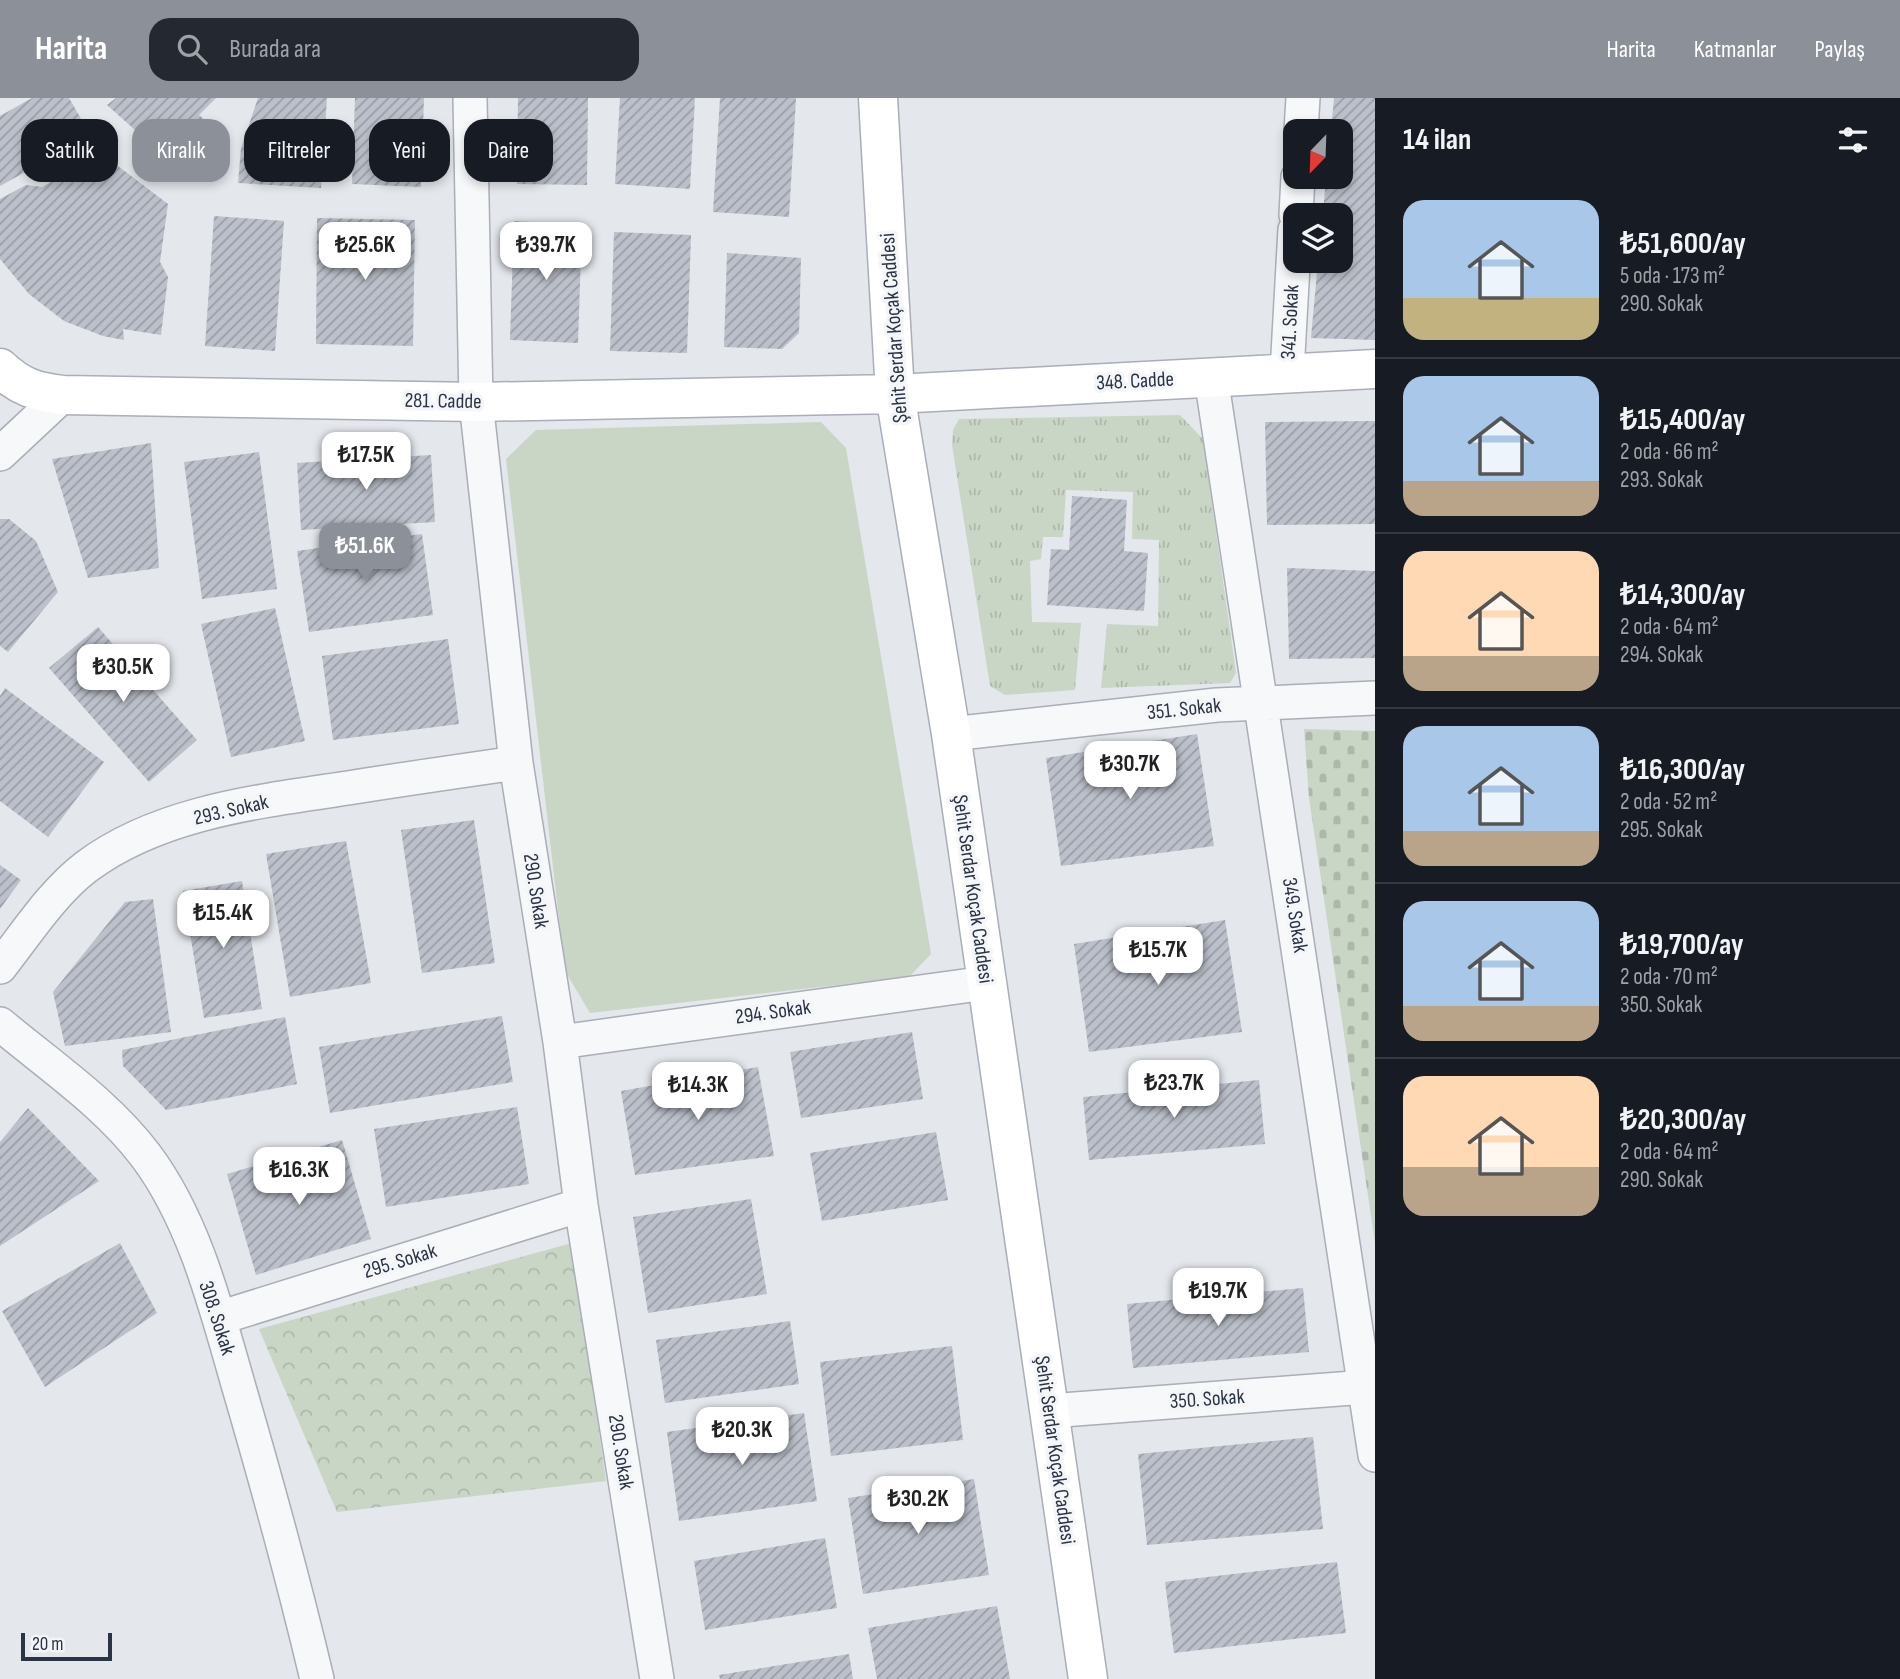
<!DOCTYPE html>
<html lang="tr">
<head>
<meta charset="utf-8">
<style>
  body { margin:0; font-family:"Sofia Sans Condensed",sans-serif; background:#242831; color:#f1f3f6; height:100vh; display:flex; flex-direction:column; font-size:26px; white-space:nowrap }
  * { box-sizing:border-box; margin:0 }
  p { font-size:23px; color:#9ea1a6 }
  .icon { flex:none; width:38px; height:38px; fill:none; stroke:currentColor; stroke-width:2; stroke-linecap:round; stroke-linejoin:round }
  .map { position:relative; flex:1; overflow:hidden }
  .panel { display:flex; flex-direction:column; background:#171b24; width:525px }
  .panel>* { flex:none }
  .banner { position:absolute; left:21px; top:21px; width:665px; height:63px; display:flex; gap:14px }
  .needle { width:46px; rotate:203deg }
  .controls { position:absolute; left:1283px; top:21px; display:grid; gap:14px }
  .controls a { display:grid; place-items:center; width:70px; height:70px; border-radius:14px; background:#171b24; box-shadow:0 4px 10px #0003; font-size:35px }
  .scale { position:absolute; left:21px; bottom:18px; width:91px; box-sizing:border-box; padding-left:7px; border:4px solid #2b3445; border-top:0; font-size:19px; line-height:24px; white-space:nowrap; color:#2b3445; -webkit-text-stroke:5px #f4f6f9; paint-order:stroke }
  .price { position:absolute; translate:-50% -60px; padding:0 16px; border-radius:14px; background:#fff; color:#222; font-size:23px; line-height:46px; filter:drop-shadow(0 2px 4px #0008) }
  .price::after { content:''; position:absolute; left:50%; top:42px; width:21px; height:16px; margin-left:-10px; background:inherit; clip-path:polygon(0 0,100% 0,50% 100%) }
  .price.active { background:#8c9099; color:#fff }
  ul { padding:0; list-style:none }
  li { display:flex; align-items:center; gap:21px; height:175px; padding:0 28px }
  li+li { border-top:2px solid #363941 }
  li span { display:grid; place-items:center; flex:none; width:196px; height:140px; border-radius:21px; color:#555 }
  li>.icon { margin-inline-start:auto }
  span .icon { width:84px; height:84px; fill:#fffc; stroke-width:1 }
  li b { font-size:30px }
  h2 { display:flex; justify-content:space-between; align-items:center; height:84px; padding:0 28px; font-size:30px }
  .tag { padding:0 24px; border-radius:21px; background:#171b24; box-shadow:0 4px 10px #0003; font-size:24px; line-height:63px }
  .tag.active { background:#8c9099; color:#fff }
  header { display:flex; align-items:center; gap:42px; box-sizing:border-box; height:98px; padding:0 35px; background:#8c9099; color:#fff }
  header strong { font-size:33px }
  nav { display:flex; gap:38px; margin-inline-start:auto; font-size:24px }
  .search { width:490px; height:63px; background:#242831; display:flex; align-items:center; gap:18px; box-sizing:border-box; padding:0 24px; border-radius:21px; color:#9ea1a6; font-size:26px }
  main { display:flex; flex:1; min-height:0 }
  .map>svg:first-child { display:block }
</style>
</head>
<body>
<header>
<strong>Harita</strong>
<div class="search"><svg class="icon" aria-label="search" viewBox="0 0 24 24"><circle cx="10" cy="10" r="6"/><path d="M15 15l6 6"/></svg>Burada ara</div>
<nav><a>Harita</a><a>Katmanlar</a><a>Paylaş</a></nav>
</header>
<main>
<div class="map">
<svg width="1375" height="1581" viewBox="0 0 1375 1581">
  <defs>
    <pattern id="grass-tufts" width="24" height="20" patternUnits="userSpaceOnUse" patternTransform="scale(1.75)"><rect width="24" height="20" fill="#c9d6c5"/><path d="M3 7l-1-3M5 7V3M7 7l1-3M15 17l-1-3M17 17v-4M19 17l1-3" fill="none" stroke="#adb8ab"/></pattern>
    <pattern id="forest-crowns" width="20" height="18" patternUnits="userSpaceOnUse" patternTransform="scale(1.75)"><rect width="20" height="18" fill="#c9d6c5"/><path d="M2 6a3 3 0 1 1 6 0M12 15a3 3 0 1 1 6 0" fill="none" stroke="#adb8ab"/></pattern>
    <pattern id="cemetery-stones" width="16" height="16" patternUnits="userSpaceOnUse" patternTransform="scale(1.75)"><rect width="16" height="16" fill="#c9d6c5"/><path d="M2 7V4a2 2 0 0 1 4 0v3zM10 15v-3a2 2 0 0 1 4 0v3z" fill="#adb8ab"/></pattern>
    <pattern id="building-hatch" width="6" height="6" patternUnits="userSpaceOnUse" patternTransform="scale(1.75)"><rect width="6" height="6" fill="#bbc0ca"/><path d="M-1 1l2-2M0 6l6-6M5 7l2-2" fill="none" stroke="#989da6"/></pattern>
  </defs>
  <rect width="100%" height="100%" fill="#e4e7ec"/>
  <path fill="url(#grass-tufts)" d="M1180,317l23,24 33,234 -6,10 -129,5 6,-64 51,2 1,-86 -27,-1 1,-47 -67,-2 -3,47h-20l-2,22 -11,2 2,61 49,1 -6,67 -70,5 -15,-9 -38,-241 1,-15 6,-11z"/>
  <path fill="url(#forest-crowns)" d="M572,1145l34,238 -269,31 -78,-183z"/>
  <path fill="url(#cemetery-stones)" d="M1304,631l71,2v512l-66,-445z"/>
  <path fill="#c9d6c5" d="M821,324l25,26 85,506 -22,23 -319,36 -25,-42 -59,-512 30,-29z"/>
  <path fill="url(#building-hatch)" d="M32,0h37l22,38 -91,50v-70z
    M116,0h100l-17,17 15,13 -6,17 -26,27 -75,-67z
    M258,0h69l-6,90 -83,-5 3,-35z
    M355,0h69l-3,89 -69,-3z
    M518,0h70l-1,87 -70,-1z
    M620,0h75l-5,91 -75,-5z
    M720,0h76l-7,119 -76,-5z
    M1334,0h41v242l-64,-2 7,-77h22v-46h-17l3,-38h14v-46h-9z
    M101,55l67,51 -8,58 8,15 -7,58 -38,-6 1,11 -21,-4 -39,-15 -35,-27 -29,-35v-60l26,-14 16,2z
    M214,118l70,5 -9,130 -70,-5z
    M317,120l98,2 -2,126 -97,-2z
    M514,123l68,4 -4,118 -68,-3z
    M614,134l77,3 -4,118 -77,-2z
    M727,155l74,5 -2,75 -17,16 -58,-2z
    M1375,323v103l-108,1 -2,-103z
    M151,345l8,125 -71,10 -36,-119z
    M259,354l18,137 -75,10 -18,-137z
    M431,357l4,67 -134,8 -4,-67z
    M1072,398l55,4 -3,51 24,2 -4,58 -97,-6 4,-56 18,1z
    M0,421h9l27,22 22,51 -50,60 -8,-6z
    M422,436l11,81 -124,17 -12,-81z
    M1287,470l88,3v87l-86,1z
    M275,510l30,133 -74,16 -30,-133z
    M98,529l99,113 -48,42 -100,-114z
    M448,541l11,85 -126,16 -11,-84z
    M5,590l99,74 -56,75 -48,-36v-105z
    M1197,636l17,112 -153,20 -15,-108z
    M474,722l21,143 -73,10 -21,-143z
    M346,743l25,142 -81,14 -24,-143z
    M0,767l21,15 -21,29z
    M242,783l20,128 -58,9 -21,-127z
    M153,801l18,133 -106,14 -12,-54 72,-90z
    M1225,822l17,112 -153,20 -15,-108z
    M502,918l11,66 -183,31 -11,-66z
    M285,919l12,67 -131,26 -43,-44 -1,-16z
    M912,934l11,67 -122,19 -11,-66z
    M758,969l16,89 -139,19 -14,-84z
    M1259,982l6,64 -176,16 -6,-63z
    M517,1009l12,77 -143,23 -12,-78z
    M28,1010l71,73 -99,65v-104z
    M936,1034l12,68 -126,21 -12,-68z
    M342,1042l29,99 -115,36 -29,-101z
    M751,1101l16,95 -119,19 -15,-96z
    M120,1145l37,70 -112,74 -43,-76z
    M1303,1190l6,64 -176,16 -6,-64z
    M790,1223l9,63 -134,19 -9,-63z
    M952,1248l11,94 -132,16 -11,-94z
    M804,1315l13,88 -138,20 -12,-89z
    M1313,1339l10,92 -176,16 -9,-91z
    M974,1381l15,96 -126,19 -15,-96z
    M825,1440l12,70 -132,22 -11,-69z
    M1337,1464l9,71 -172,20 -9,-71z
    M997,1508l13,73h-133l-9,-51z
    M849,1556l4,25h-133l-1,-4z"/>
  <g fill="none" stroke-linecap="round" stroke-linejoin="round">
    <g stroke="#a9aeb7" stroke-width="36">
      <path id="street" d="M470,0l6,304 40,361 44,279 21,163 76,474
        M1301,33l2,-33
        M1296,117l2,-38
        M1287,274l8,-142
        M1211,279l164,1078
        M0,356l63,-59
        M951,636l266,-29 158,-7
        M0,869c26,-33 52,-74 86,-100 73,-55 175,-66 262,-79 56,-9 112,-17 168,-25
        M0,926c49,41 107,80 146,132 50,67 71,156 94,235 28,96 54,191 77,288
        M560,944l426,-59
        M219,1220l362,-113
        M1049,1313l317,-24"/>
    </g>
    <g stroke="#a9aeb7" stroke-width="41">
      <path id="secondary" d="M878,0l17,296 56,340 137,945
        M0,270c20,19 36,24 63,27l413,7 419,-8 480,-25"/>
    </g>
    <use href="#street" stroke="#f7f8fa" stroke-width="33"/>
    <use href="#secondary" stroke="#fff" stroke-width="38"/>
  </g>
  <g text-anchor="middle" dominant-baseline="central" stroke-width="7" stroke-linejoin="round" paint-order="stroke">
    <g font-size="21" fill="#2b3445" stroke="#f4f6f9">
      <text transform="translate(1290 224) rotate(-87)">341. Sokak</text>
      <text transform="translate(894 230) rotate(-94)">Şehit Serdar Koçak Caddesi</text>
      <text transform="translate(1135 283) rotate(-3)">348. Cadde</text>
      <text transform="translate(443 303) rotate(1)">281. Cadde</text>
      <text transform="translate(1184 611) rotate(-6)">351. Sokak</text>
      <text transform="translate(231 712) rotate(-13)">293. Sokak</text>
      <text transform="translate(973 791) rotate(82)">Şehit Serdar Koçak Caddesi</text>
      <text transform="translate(536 793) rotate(81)">290. Sokak</text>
      <text transform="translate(1295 817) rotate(81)">349. Sokak</text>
      <text transform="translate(773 914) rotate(-8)">294. Sokak</text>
      <text transform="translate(400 1163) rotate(-17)">295. Sokak</text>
      <text transform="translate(217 1220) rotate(72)">308. Sokak</text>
      <text transform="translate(1207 1301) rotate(-4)">350. Sokak</text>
      <text transform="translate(1055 1352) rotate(82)">Şehit Serdar Koçak Caddesi</text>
      <text transform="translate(621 1354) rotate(81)">290. Sokak</text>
    </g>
  </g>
</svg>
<div class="controls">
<a><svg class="needle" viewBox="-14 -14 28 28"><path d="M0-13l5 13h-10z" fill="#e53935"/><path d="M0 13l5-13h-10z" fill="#9ea1a6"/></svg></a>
<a><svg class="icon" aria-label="layers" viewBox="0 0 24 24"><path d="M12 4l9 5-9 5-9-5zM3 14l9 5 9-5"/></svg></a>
</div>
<div class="scale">20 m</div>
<b class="price" style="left:365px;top:184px">₺25.6K</b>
<b class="price" style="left:546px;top:184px">₺39.7K</b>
<b class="price" style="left:366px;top:394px">₺17.5K</b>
<b class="price active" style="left:365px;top:485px">₺51.6K</b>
<b class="price" style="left:123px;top:606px">₺30.5K</b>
<b class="price" style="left:1130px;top:703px">₺30.7K</b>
<b class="price" style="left:223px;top:852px">₺15.4K</b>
<b class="price" style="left:1158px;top:889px">₺15.7K</b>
<b class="price" style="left:1174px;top:1022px">₺23.7K</b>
<b class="price" style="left:698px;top:1024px">₺14.3K</b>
<b class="price" style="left:299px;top:1109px">₺16.3K</b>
<b class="price" style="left:1218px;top:1230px">₺19.7K</b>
<b class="price" style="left:742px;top:1369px">₺20.3K</b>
<b class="price" style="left:918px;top:1438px">₺30.2K</b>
<div class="banner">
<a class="tag">Satılık</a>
<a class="tag active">Kiralık</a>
<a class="tag">Filtreler</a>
<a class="tag">Yeni</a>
<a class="tag">Daire</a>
</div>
</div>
<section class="panel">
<h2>14 ilan<svg class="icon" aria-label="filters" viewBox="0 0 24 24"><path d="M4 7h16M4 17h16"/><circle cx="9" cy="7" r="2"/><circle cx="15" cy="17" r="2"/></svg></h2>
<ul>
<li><span style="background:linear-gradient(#a9c7e8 70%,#c2b280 0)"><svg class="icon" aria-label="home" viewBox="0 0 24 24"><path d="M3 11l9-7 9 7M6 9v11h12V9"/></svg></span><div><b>₺51,600/ay</b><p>5 oda · 173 m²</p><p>290. Sokak</p></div></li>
<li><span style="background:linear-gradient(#a9c7e8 75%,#b9a48a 0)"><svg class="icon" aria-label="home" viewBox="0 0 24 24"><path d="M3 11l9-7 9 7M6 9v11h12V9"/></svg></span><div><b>₺15,400/ay</b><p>2 oda · 66 m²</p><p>293. Sokak</p></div></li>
<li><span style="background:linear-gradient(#ffd9b3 75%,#b9a48a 0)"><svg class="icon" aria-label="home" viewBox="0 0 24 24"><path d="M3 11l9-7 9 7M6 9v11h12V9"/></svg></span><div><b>₺14,300/ay</b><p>2 oda · 64 m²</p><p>294. Sokak</p></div></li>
<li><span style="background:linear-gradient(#a9c7e8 75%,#b9a48a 0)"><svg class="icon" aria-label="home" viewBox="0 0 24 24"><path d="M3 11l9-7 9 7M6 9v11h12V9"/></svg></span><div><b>₺16,300/ay</b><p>2 oda · 52 m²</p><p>295. Sokak</p></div></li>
<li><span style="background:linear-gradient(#a9c7e8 75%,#b9a48a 0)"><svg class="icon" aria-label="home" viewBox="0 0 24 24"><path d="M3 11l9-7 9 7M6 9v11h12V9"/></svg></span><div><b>₺19,700/ay</b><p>2 oda · 70 m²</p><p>350. Sokak</p></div></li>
<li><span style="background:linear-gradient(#ffd9b3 65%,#b9a48a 0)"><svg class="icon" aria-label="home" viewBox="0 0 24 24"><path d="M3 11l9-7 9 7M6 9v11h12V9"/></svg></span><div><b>₺20,300/ay</b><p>2 oda · 64 m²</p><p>290. Sokak</p></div></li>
</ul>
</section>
</main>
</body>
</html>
